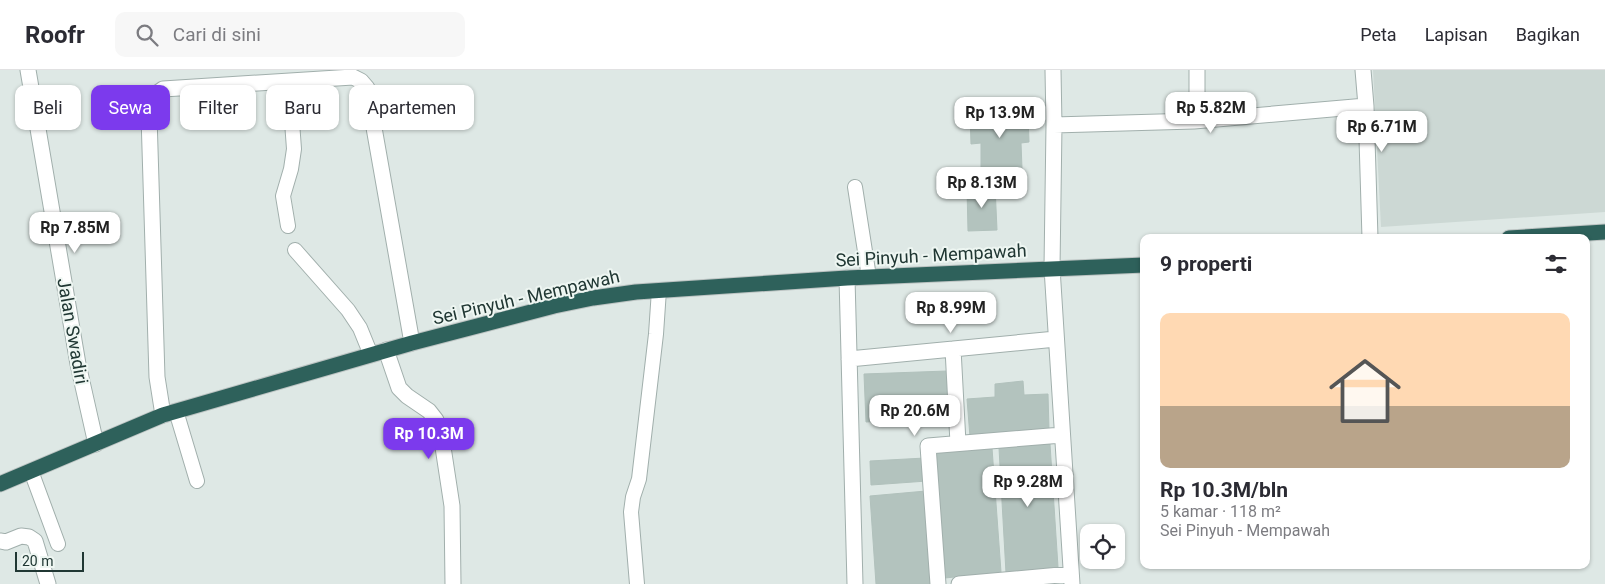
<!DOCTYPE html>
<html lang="id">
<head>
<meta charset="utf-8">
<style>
  body { margin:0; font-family:Roboto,sans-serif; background:#f7f7f7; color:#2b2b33; height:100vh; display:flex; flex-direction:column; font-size:19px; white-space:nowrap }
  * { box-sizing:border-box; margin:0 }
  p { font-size:16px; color:#7c7c81 }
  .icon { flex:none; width:28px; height:28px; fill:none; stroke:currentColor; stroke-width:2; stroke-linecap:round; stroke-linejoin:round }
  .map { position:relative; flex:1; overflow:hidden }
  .side { position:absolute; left:1140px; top:164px; width:450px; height:335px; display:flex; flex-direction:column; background:#fff; border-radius:10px; box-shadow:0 1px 4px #0004 }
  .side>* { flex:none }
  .banner { position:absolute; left:15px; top:15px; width:475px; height:45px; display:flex; gap:10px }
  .tools { position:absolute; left:1080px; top:454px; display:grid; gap:10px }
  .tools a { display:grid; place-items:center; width:45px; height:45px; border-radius:10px; background:#fff; box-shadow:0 1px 4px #0004; font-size:25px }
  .scale { position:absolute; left:15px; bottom:12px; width:69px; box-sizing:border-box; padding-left:5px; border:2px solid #203733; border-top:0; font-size:14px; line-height:18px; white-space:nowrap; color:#203733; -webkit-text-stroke:4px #eef6f2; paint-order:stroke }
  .price { position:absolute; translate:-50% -42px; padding:0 11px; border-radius:10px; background:#fff; color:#222; font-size:16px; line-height:32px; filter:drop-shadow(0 1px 2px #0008) }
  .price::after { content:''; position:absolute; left:50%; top:30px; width:15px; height:11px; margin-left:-8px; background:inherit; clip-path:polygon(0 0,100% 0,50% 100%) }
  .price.selected { background:#7c3aed; color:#fff }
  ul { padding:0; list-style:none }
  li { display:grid; align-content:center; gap:10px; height:265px; padding:0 20px }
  li span { display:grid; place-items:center; height:155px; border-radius:10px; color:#555 }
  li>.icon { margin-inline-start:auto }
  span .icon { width:90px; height:90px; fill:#fffc; stroke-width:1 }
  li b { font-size:21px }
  h2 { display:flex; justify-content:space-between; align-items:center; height:60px; padding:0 20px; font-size:21px }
  .chip { padding:0 18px; border-radius:10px; background:#fff; box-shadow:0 1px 4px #0004; font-size:18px; line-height:45px }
  .chip.selected { background:#7c3aed; color:#fff }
  header { display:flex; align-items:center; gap:30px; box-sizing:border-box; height:70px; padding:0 25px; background:#fff; border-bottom:1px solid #e1e1e2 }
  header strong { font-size:24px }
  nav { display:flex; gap:28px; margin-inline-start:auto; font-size:18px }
  .search { width:350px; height:45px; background:#f7f7f7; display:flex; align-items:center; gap:12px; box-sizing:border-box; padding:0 18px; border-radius:10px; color:#7c7c81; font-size:19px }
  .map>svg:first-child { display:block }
</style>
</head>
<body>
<header>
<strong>Roofr</strong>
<div class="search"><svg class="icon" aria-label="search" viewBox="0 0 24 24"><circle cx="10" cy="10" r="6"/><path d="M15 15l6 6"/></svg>Cari di sini</div>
<nav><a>Peta</a><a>Lapisan</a><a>Bagikan</a></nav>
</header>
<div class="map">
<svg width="1605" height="514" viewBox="0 0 1605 514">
  <rect width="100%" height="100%" fill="#dee8e5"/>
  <path fill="#ccd8d4" d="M1373,0h232v142l-224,15z"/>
  <path fill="#b3c3be" stroke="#b1c1bc" d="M970,43h58l1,29 -8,1 1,26 -41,2v-28l-10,1z
    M995,116l2,44 -29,1 -1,-43z
    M947,301l1,46 -82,5 -2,-48z
    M1023,311l1,14 24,-1 1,36 -79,7 -3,-38 28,-2v-13z
    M1050,374l8,123 -52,6 -7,-125z
    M992,378l9,124 -56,6 -9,-126z
    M925,388l2,23 -56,4 -1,-24z
    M926,421l7,93h-57l-6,-88z"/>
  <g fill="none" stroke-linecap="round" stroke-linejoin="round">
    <g stroke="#a1afac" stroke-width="16">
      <path id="lane" d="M855,117l14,90
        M288,156l-5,-30 8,-27 3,-20 -5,-68
        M295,180l53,60 12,18 11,27
        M176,341l21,70
        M31,401l27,73
        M637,514l-6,-72 2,-15 6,-18 17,-145 3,-44"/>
    </g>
    <g stroke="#a1afac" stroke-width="17">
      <path id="street" d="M28,0l50,294 18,80
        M1053,0l1,55 -2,143 20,316
        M1197,0v50
        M1363,0l3,36 4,132
        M1054,55l140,-4 172,-15
        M847,208l8,306
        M953,279l5,94
        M386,280l13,38 8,8 22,15 7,9 5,14 11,72 1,78
        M849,289l207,-20
        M163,345l-6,-38 -8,-261c0,-13 3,-20 14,-27l190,-12 8,4 6,7 45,255
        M0,471l6,1 15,-6 8,1 6,4 13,43
        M938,514l-10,-138 134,-11
        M959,514l112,-10"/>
    </g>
    <g stroke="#bcc3c2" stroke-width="17">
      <path id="highway" d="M1509,168l96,-6
        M0,414l163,-69 249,-72 142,-37 39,-8 43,-6 211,-14 297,-13"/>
    </g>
    <use href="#lane" stroke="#fff" stroke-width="14"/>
    <use href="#street" stroke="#fff" stroke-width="15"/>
    <use href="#highway" stroke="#2e615b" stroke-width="15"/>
  </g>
  <g text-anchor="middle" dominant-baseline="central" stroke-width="4" stroke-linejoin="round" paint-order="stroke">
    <g font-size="18" fill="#203733" stroke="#eef6f2">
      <text transform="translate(931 185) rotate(-3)">Sei Pinyuh - Mempawah</text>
      <text transform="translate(526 227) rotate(-13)">Sei Pinyuh - Mempawah</text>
      <text transform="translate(73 261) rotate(80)">Jalan Swadiri</text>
    </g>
  </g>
</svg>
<div class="tools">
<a><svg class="icon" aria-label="locate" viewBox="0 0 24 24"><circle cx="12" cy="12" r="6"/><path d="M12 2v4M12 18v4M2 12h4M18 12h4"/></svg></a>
</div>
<div class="scale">20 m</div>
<b class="price" style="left:1211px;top:64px">Rp 5.82M</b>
<b class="price" style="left:1000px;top:69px">Rp 13.9M</b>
<b class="price" style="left:1382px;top:83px">Rp 6.71M</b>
<b class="price" style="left:982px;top:139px">Rp 8.13M</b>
<b class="price" style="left:75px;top:184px">Rp 7.85M</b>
<b class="price" style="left:951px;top:264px">Rp 8.99M</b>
<b class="price" style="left:915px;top:367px">Rp 20.6M</b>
<b class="price selected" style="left:429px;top:390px">Rp 10.3M</b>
<b class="price" style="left:1028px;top:438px">Rp 9.28M</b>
<div class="banner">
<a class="chip">Beli</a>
<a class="chip selected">Sewa</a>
<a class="chip">Filter</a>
<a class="chip">Baru</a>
<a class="chip">Apartemen</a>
</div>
<section class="side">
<h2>9 properti<svg class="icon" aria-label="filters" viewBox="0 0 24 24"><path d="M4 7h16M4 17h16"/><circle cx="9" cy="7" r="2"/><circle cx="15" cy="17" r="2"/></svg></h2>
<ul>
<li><span style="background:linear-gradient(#ffd9b3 60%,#b9a48a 0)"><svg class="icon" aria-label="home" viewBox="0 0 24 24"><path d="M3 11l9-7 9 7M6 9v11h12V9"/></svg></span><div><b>Rp 10.3M/bln</b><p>5 kamar · 118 m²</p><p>Sei Pinyuh - Mempawah</p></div></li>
</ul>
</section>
</div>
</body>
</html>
